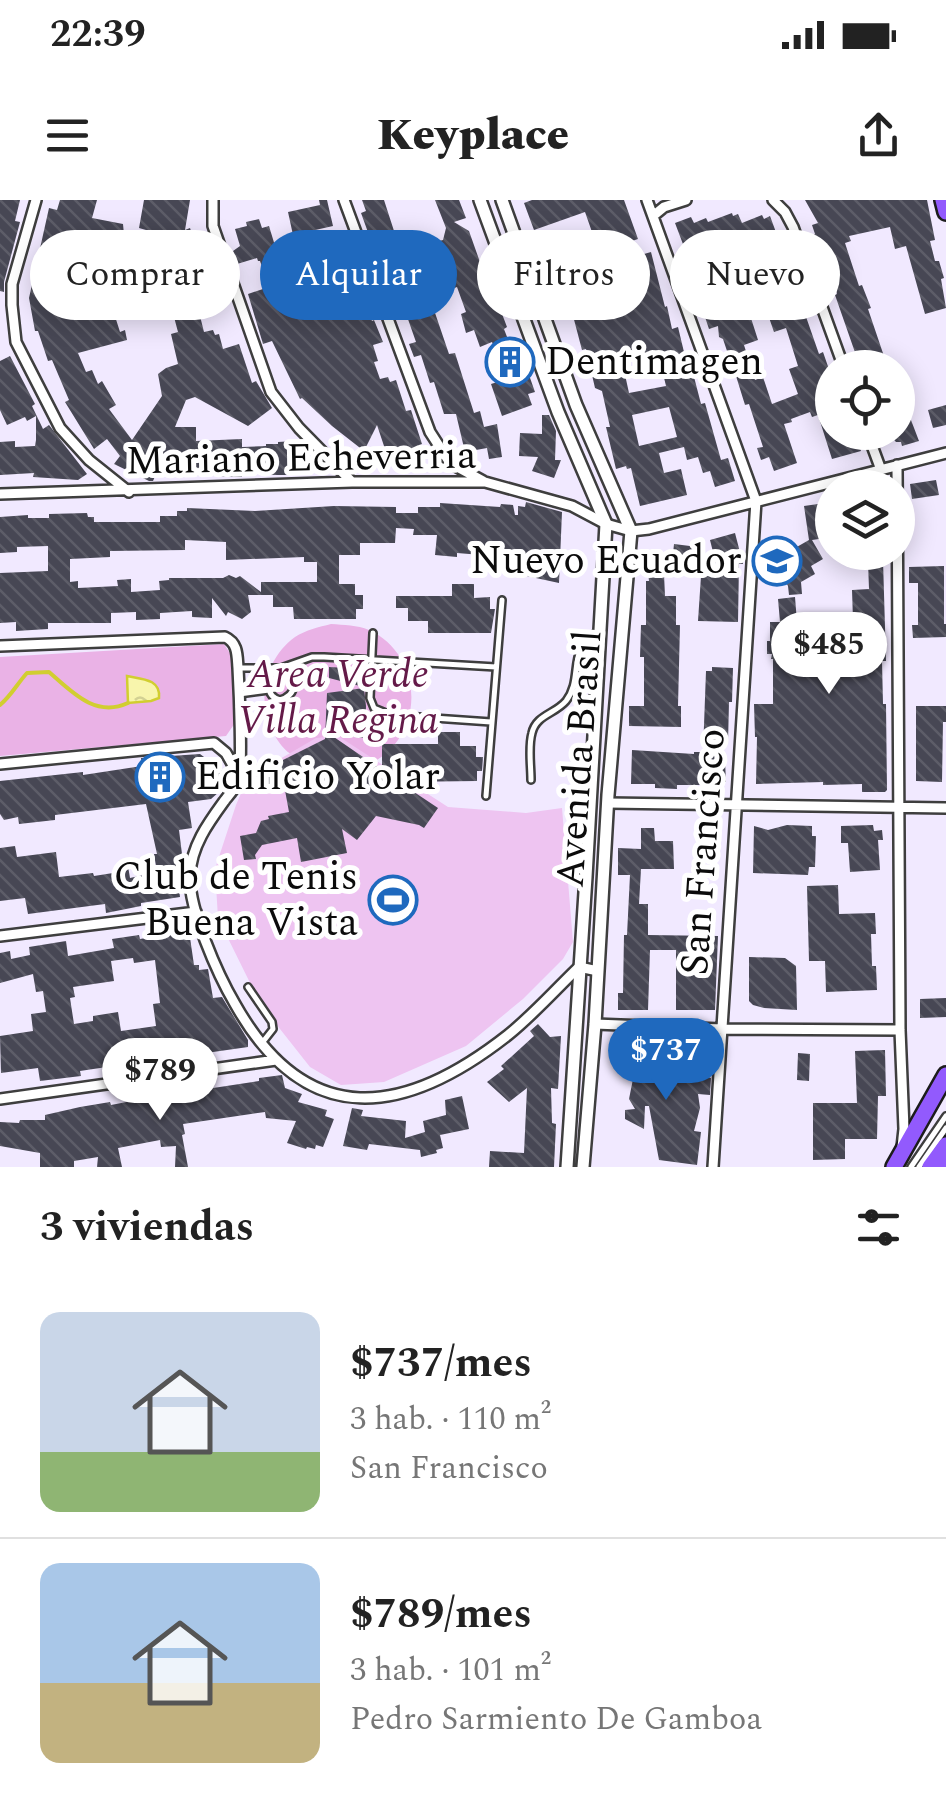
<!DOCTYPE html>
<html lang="es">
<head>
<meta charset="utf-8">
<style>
  body { margin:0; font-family:Spectral,serif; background:#f6f6f6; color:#222; height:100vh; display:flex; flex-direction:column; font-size:38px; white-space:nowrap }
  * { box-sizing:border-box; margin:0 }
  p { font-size:32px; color:#767676 }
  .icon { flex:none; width:55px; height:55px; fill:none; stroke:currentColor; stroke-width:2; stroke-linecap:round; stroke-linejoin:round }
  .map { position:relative; height:967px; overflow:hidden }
  .sheet { display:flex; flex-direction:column; background:#fff; flex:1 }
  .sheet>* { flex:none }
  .guide { position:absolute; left:30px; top:30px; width:888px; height:90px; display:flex; gap:20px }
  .tools { position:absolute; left:815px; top:150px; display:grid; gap:20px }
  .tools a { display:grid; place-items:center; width:100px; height:100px; border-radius:50%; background:#fff; box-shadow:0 5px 25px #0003; font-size:50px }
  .price { position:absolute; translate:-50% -85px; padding:0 22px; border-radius:35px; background:#fff; color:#222; font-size:32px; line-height:65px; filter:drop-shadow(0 2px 5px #0008) }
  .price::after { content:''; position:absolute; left:50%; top:60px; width:30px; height:22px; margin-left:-15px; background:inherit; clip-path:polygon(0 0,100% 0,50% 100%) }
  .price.on { background:#1f69be; color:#fff }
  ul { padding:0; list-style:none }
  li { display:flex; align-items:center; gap:30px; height:250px; padding:0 40px }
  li+li { border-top:2px solid #e0e0e0 }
  li span { display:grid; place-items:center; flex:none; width:280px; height:200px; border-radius:20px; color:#555 }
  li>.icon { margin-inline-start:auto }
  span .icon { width:120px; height:120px; fill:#fffc; stroke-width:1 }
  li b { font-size:42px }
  h2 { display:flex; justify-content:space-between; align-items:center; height:120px; padding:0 40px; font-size:42px }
  .pill { padding:0 35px; border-radius:45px; background:#fff; box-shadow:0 5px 25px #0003; font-size:35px; line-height:90px }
  .pill.on { background:#1f69be; color:#fff }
  .status { display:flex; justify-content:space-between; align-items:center; height:70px; padding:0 50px; background:#fff; direction:ltr }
  .status svg { height:28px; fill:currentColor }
  header { display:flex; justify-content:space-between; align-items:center; height:130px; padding:0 40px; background:#fff; font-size:45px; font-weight:800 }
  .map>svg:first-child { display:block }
</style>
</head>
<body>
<div class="status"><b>22:39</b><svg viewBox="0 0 49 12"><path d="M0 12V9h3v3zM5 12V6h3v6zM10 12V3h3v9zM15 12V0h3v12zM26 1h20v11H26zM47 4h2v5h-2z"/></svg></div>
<header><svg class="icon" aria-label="menu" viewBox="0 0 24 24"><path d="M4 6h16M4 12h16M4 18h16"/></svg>Keyplace<svg class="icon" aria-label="share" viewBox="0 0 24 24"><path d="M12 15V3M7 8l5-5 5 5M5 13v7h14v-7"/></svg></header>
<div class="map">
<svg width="946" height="967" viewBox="0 0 946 967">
  <defs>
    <pattern id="water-ripples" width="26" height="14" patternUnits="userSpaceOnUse" patternTransform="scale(2.5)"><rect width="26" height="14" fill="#f8f5ac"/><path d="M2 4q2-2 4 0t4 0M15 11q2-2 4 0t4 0" fill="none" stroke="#d3d193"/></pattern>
    <pattern id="building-back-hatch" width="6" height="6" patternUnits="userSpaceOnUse" patternTransform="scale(2.5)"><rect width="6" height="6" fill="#474754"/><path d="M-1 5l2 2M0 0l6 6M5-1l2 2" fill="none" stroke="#5d5d68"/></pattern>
  </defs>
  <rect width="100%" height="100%" fill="#f1e9ff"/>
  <path fill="#eab2e6" d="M331,424c13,1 26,1 38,6 42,19 55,73 29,110 -8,11 -23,25 -37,26 -7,0 -16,-2 -22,-4 -14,-2 -33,-2 -46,-7 -8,-3 -15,-14 -20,-22 -17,-33 -8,-74 22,-96 11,-7 24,-10 36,-13z
    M224,444l9,14 2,65 -9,13 -226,20v-99z"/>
  <path fill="#eec4f1" d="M338,536l110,71 78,6 36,-5 11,134 -10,17 -40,40 -57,47 -82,36 -43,3 -31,-18 -30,-38 -23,-32 -39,-79 -3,-49 21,-64 18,-42h19l43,-25z"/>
  <path fill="url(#water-ripples)" stroke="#d1ce30" stroke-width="2.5" d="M127,476c15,3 34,3 32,22l-8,3 -23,2z"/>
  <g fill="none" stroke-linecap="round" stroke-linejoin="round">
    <path stroke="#d1ce30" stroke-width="4" d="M0,505c11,-9 17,-21 27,-32l22,-1c23,20 46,46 79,31"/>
  </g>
  <path fill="url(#building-back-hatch)" fill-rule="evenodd" d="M0,0h20l-5,21 5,1 -16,60v10l-4,-1z
    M60,0h37l-5,18 31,6 4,42 10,41 -23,6 6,19 5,-2 2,10 -49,13 8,19 6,-2 6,14 4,-3 14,24 -7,4 23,31 30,-44 -4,-22 8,-6 12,-4 -7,-30 7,-2 -12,-45 -2,1 -18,-58 -7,-2 5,-28h46l-5,30 5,-2 12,36 -5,2 16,42 -14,4 5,20 9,-2 2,5 4,-1 4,15 16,-5 13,39 4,-2 16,27 -24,18 -53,-29 -9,3 -11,27h21v14l46,-2v8l24,-1v-2h12v-2l16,-1 10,16 -6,8v10h-31l-1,-6 -24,1v7l-86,-3 -3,7h-4l-35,-17 6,-8 -13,-17 -13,10 -29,-47 4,-2 -17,-40 -4,1 -10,-30h-3l-6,-33 20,-90 8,2z
    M319,0h8l6,26 -40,9 -5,-23 32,-7z
    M362,0h22l11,34h2l1,3 8,-2 9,25h2l32,94 6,-1 19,60 6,-2 4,16 13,-3 5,33 -13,2 -2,-11 -22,4 -9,-38h-12l-10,-32 -4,1 -9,-28 -7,2 -5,-13 7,-2 -20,-57 -10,3 -5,-17h1l-21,-58 5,-2z
    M435,0h24l7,18 -12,4 15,9 12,34h-3l13,34 5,-1 11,29 -3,2 8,21 3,-1 10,27 4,-1 6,17 -7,2 4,11 -30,11 -11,-32 16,-5 -15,-37 -12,5 -6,-17 -8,3 -5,-19 5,-2 -9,-25 -5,2 -7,-16 7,-3 -7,-22 -7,3 -3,-9 8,-2 3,-12z
    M532,0h92l14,39 -39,13 -14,-40 -51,18 -10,-27z
    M805,0h122l8,40 -5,1 5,20h4l5,17 -3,1 5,29 -21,6 -19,-68 -11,3 -5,-22 -41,9 2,5 -6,2 14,43 3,-1 9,23 -3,1 20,59h-26l-2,-8 -2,1 -23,-66 2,-1 -7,-22 -6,2 -10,-27 -3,-10 4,-3 -3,-9 6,-2z
    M732,13l1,3 5,-2 4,9 20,-8 2,4 6,-3 21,57 2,-1 6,18 -2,1 22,63 4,-2 9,26v54h23l6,19 -29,8 -14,-44 -6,2 -2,-5 -19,7 1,3 -8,2 13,39 -23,8 -5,-14 -8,3 -4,-12 6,-1 -14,-43 -4,1 -9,-29 -4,1 -6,-19 3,-1 -6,-18 -4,-2 -1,-11 -9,3 -8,-24 5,-1 -11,-36h-3l-17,-45 16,-6 3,6 12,-5 2,4zM741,53l12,32 -20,7 -11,-31zM766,109l8,23 12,-4 12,38 -9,3 9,25 -26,10 -9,-27 -8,3 -11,-35 14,-5 -8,-25z
    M259,19l3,9 7,-2 10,33 55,-20 2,6 7,-2 29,78 2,-1 9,22 -10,3 5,16 -4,1 6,17 8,-2 2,5 6,-2 10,31 5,-1 11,34 -3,1 4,13 -16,6 -2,-5 -15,5 -13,-39 -13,26 -32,-25 -30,-28 -2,1 -28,-58 -9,3 -15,-50 21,-7 -9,-26h-2l-1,-3 -20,6 -4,-13 7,-5 -5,-17 12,-3 -1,-4z
    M651,52l14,55 2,-1 5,23 6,-2 11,46h4l8,31 4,-1 16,57 7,-2 7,23 -20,6 -5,-16 -7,2 -5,-16 -11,3 -3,-13 -25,6 5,20 17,-4 6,26 -47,11 -9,-38 -4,1 -1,-3 -10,3 -10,-42h4l-8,-36 -7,-3 -9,-39 -4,1 -10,-38 -5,1 -10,-34zM658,153l8,33 -37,7 -7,-32zM669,207l8,30 -38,9 -7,-31z
    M10,156l25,48 -3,2 11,23 6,-4 38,49 -9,6 -45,-3 1,-4 -34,2v-33l15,-1v6l20,-1 1,-6v-24l-9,5 -2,-4 -18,8 -7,-15v-49z
    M898,186l21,55 -17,5 -1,-4h-5l-9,-10h11z
    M946,205v20l-13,3 -5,-18z
    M542,215h7l7,16 -1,29h6l-7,18 -22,-7 6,-14 -19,-1 1,-23 22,1z
    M936,280l3,15 -27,4 -2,-15z
    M526,302l36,10 -3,71 -37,-8v-4l-30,-5 2,-10 -37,-3v4l-22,-2 2,-20h-24l1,-6 -18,-1 -1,15h-35v12h-21v29h16v11h8v14h-7v10h-62l-1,-12h-20v-12h-25l3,17 -9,7 -14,-7 -2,4 -14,-18v20l-20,-1v-6l-32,2v6l-24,1v-8l-25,1v10h-63v6l-32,2v-9l-16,1v-50l48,-2v-25l-31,1v5l-17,1v-36l28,-2v3h21v-4l38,-1 1,4h6v5h66v-6h17v-5h10v-3l68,3 79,-5 62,1v6h22v-6h22v-4l60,4 1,-3 12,1 2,10h3v-9l7,1zM185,340l41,2v18l78,-3v5h13v20h-56v10l-21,-16 -4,2 -7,-3 -6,3h-54v2l-10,1 1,9 -29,2v-13l-14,1 1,6 -40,2v-7l-8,1v-23l40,-2v-6l75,-1z
    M832,302v35l-20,3 11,19 -12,7 4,8 -14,8 1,12 -13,1 -1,-9 -14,-26 35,-20 -5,-34z
    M735,333l8,31h-4l-1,58 -40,-1 3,-45h18l-9,-36z
    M674,344l24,3 -2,20 -24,-3v10h-8l1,22h11v29h4l-2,81h3v21l-52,-1v-20h15v-49h-4l1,-32h5v-44h3l-3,-25 27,-2z
    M844,352h45v8h-6l3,101h-4l1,43h3l1,86 -2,2h-23v-8l-39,1v-3l-67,2 1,-47h-2l-1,-33h19v-45h-2l1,-5h-5v-13h3v-19h10l-2,-23 17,-2 2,25h5v18h-5l1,25 28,-1 -3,-43 30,-1 -1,-30 17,-1 -1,-27 -23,1z
    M944,366v58h2v13l-33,1 -1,-13h6v-42h-9v-16z
    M452,384h22v14l16,-1v12h5l-4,24h-63v-12h-20v-13h-12v-12h56z
    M329,467l36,2 -1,18 -35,-9z
    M712,467l21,1 -1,34h-3l-1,41h-12v18h9l1,21h-23v3h-26v4l-22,-1v-4h-24l1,-34 62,4v-2h9l3,-81h6z
    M364,488l2,18 -1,32 -34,-3 51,35v-26h56v-12h22v14h16v11h7l-1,14h-5v10l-78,1 39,26 -14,20 -5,-3 -43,-9 -19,24 -15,-11 5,24 -46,9 -4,-24 -35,7 -7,10 1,4 -12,1 -4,-24 16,-3 5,-12 8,-2 -1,-3 21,-4 -5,-27 -16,8 -4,-17 10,-1 -2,-7 5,-5 48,-24 2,-46z
    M916,506h30v16h-3l-1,60 -26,-1z
    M200,554l23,17 4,14 -16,14 -23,3 4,26 -13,2 4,32v2l-7,1 4,32 -39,6v3l-35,7 -1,-9 -77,10 -3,-16 -25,3v-53l15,-2 2,11 39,-5 3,25 34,-4 1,3 19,-3v-4l15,-3 2,12 27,-6 -3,-18h3l-11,-50 -91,11v5l-36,4 -1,-7 -14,3 -4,-6v-33l83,-9v3l59,-9 -1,-8z
    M787,625l25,1v10h4l-1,31h-6l-1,8 -55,-2 1,-47 14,4z
    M873,625l1,6 8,-1 1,10h-5l2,30 -30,2 -2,-29h-7v-17z
    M641,628h13l1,13h18l1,28h-33l-2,35h9v31l70,1 -3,74h-39v-60h-26l-2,60h-30v-17h5l1,-58h3l3,-60h-12v-27l23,1z
    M838,685l1,29 36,-1 1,21h-5l1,32h4l1,24 -51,2 -1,-31h-16l-2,-75z
    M188,724l6,41h5v5l9,-1 5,29 9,-1 26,43v7l-49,7 -1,-4 -50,6v2l-29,4 1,3 -40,6 1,5 -41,5 -2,-13 -37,5 -1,-37 33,-5 -2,-17 15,-2 -3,-21 -7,1 -3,-18 -33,9v-30l10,-2 1,8 19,-4 -1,-8 37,-6 2,15 46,-8 -2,-9 27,-4 1,4 35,-6 -1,-6zM133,758l1,5 21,-3 5,43 -7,1 3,22 -35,5 -3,-19 -25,4v5l-19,3 -4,-26 5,-1 -2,-10 41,-6 -3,-20z
    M749,757l36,1 11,8 1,44 -33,-2 -11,-3 -4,-4z
    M946,798v19l-26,1v-19z
    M538,824l12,13 11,-1 -3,53 -7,-1 1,35 4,1 -2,43h-65l1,-16 34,2 3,-65 -18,14 -22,-20 17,-13 -3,-3 33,-30 -4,-5z
    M885,850l1,46h-8l-1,43h-32v20l-32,1v-57h44l-2,-52z
    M671,853l2,12 19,8 19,5 -1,17 -12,-1 2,14 -6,23 7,1 -4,33 -38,-5 -10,-54h-4l-1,23 -19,-10v-9l10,-1 -6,-10 4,-20 -12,-4 1,-21z
    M798,853l12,1 -1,27 -12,-1z
    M282,875l3,13 17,6 -4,8 29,8 -2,6 9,3 -11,28 -7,-2 -1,4 -8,-2 -1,2 -19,-6 9,-22 -30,-3 -1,-6 -82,12 2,10 -3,1 6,32h-13l1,-21 -15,1 -1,-7 -42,8 4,19h-25l1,-10 -24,4v6h-34v-14l-40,-7v-24l19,1 1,-3h25v-5l35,-8 30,-5 1,3 57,-11v3l10,-2v2l22,-3v-4l59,-9v-3z
    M462,896l7,33 -29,6 3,13 -7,2 1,3 -16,4 -1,-7 -51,-6 -2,6 -24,-4 9,-38 11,2 -2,6 45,5 -1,17 20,-6 -2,-11 23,-6 -1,-15z"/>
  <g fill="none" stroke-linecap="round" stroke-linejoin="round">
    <g stroke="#3e3e3e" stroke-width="10">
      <path id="service" d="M373,433l-3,65 4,10 17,7 100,7
        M238,468h43l31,-11h12l172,10
        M274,468c-5,13 -10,28 6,32 19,-6 15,-20 6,-33
        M239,494l30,-4
        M531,580c0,-15 -3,-33 1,-47 4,-18 23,-19 34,-32 18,-23 0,-51 31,-69
        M486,596l16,-196
        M248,787l24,35 1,7 -11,14
        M911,967l35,-51
        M919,967l27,-39"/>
    </g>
    <g stroke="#3e3e3e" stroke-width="14">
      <path id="minor" d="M36,0l-24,84v21l4,37 44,86 29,32 40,32
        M213,0v26l58,166 28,36 53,54
        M344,0l86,232 20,31 33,18
        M647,0l109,301 -43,666
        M773,0l12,12 8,15 51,141
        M653,16l11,-9 22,-7
        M867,232l14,38
        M897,265l3,565 4,99 -2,18
        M0,294l352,-12h133l87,24 34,18 25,7 18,-2 297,-76
        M0,446l225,-9c13,6 12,18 13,31 1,18 5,103 0,114 -3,6 -9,13 -13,18 -16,22 -34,46 -35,75 -2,33 28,100 45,129 72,128 170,112 273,31 25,-20 48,-46 71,-68l19,4
        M0,564l214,-21 12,10 13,23
        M608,603l338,5
        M0,736l196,-24
        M595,824l127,5 178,1
        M0,899l276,-39"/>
    </g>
    <g stroke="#3e3e3e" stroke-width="16">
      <path id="tertiary" d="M480,0l78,212 48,112 -20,353 -19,290
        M502,0l74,205 55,126 -23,264 -13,229 -12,143"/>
    </g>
    <g stroke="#1c1c1c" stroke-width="20">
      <path id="primary" d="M943,0l3,12
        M894,967l52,-92
        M930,967l16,-22
        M943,967l3,-4"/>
    </g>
    <use href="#service" stroke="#fff" stroke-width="5"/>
    <use href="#minor" stroke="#fff" stroke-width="9"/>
    <use href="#tertiary" stroke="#fff" stroke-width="11"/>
    <use href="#primary" stroke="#925afd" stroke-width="15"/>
  </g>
  <defs>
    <g id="building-ring" transform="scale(2.5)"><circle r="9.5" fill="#fff" stroke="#1f69be" stroke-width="1.5"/><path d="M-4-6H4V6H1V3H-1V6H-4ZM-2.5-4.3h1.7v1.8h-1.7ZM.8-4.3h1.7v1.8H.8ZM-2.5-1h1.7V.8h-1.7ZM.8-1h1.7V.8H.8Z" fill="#1f69be"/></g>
    <g id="university-ring" transform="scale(2.5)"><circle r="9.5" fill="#fff" stroke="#1f69be" stroke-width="1.5"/><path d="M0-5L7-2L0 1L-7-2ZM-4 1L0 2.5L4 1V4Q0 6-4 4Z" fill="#1f69be"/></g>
    <g id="stadium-ring" transform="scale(2.5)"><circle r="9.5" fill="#fff" stroke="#1f69be" stroke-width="1.5"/><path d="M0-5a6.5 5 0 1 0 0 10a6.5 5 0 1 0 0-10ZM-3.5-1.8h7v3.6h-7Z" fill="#1f69be"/></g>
  </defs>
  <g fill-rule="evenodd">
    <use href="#building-ring" x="510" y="162"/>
    <use href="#university-ring" x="777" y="361"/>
    <use href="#building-ring" x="160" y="577"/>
    <use href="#stadium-ring" x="393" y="700"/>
  </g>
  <g text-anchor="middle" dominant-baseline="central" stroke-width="10" stroke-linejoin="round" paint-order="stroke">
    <g font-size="40" fill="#0b0b0b" stroke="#fff" text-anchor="start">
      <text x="545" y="162">Dentimagen</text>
      <text x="742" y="361" text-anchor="end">Nuevo Ecuador</text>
      <text x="195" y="577">Edificio Yolar</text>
      <text x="358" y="677" text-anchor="end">Club de Tenis<tspan x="358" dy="46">Buena Vista</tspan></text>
    </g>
    <g font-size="40" fill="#0b0b0b" stroke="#fff">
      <text transform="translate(301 259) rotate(-1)">Mariano Echeverria</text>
      <text transform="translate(580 559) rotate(-86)">Avenida Brasil</text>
      <text transform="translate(704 652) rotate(-86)">San Francisco</text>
    </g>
    <g font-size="40" font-style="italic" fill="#641a48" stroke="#fff">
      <text x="338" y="475">Area Verde<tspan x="338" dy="46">Villa Regina</tspan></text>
    </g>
  </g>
</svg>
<div class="tools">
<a><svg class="icon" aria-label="locate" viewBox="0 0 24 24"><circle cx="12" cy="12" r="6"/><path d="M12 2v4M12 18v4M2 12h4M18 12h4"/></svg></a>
<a><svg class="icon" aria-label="layers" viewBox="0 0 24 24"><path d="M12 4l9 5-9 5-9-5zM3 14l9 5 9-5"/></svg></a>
</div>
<b class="price" style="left:829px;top:497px">$485</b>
<b class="price on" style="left:666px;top:903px">$737</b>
<b class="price" style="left:160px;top:923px">$789</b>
<div class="guide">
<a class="pill">Comprar</a>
<a class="pill on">Alquilar</a>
<a class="pill">Filtros</a>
<a class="pill">Nuevo</a>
</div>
</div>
<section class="sheet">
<h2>3 viviendas<svg class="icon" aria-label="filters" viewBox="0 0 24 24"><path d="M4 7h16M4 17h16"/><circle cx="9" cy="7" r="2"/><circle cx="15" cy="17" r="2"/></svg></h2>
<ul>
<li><span style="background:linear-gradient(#c9d6e8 70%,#8fb573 0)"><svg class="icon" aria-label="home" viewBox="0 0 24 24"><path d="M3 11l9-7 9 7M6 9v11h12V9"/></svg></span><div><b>$737/mes</b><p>3 hab. · 110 m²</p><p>San Francisco</p></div></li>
<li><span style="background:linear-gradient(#a9c7e8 60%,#c2b280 0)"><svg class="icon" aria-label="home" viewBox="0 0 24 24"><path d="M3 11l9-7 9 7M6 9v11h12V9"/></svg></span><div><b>$789/mes</b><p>3 hab. · 101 m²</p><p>Pedro Sarmiento De Gamboa</p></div></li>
</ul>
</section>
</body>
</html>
